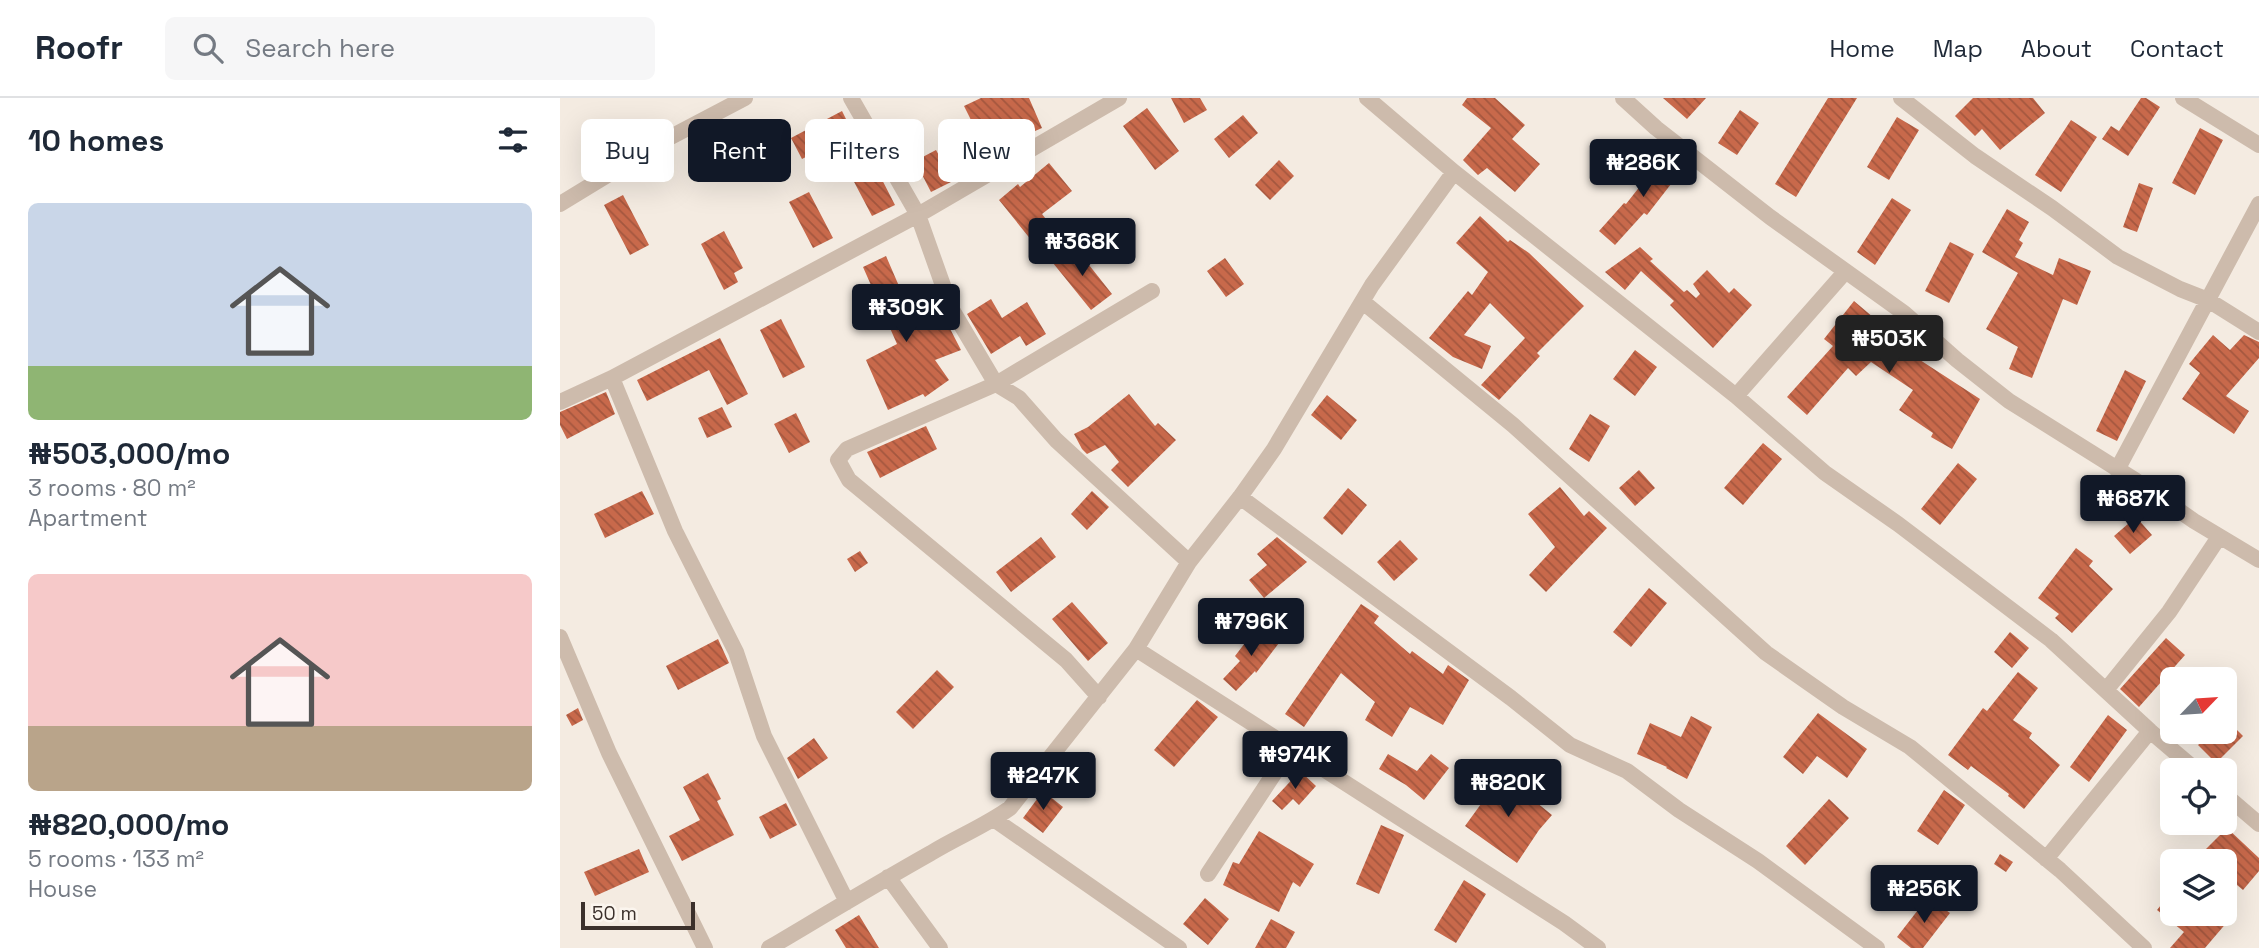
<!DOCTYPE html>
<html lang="en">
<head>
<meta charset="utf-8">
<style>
  body { margin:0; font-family:"Space Grotesk",sans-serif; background:#f6f6f7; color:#1f2937; height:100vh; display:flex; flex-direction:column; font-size:26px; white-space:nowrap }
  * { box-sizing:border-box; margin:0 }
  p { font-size:23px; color:#747a83 }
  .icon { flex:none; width:38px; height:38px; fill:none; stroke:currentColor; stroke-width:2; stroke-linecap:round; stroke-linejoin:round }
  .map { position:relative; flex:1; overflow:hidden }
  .details { display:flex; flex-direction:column; background:#fff; width:560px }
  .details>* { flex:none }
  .guide { position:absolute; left:21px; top:21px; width:665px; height:63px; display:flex; gap:14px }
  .needle { width:46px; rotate:65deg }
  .fabs { position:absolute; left:1600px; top:569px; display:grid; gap:14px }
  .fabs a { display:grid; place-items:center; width:77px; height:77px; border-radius:10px; background:#fff; box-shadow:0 7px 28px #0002; font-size:35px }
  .scale { position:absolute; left:21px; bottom:18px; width:114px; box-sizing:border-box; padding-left:7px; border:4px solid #3b302b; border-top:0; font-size:19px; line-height:24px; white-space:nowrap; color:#3b302b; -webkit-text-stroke:5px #fbf5ee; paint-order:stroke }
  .price { position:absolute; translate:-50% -60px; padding:0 16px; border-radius:7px; background:#111827; color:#fff; font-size:23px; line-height:46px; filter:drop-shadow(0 2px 4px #0008) }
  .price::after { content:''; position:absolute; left:50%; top:42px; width:21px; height:16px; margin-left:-10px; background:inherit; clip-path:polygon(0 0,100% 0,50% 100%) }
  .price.on { background:#222; color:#fff }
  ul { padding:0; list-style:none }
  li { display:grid; align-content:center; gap:14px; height:371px; padding:0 28px }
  li span { display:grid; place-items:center; height:217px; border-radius:10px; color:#555 }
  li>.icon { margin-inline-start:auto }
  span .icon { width:126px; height:126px; fill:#fffc; stroke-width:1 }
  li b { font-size:30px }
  h2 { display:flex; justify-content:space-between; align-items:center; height:84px; padding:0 28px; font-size:30px }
  .tag { padding:0 24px; border-radius:10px; background:#fff; box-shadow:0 7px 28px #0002; font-size:24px; line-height:63px }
  .tag.on { background:#111827; color:#fff }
  header { display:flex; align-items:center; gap:42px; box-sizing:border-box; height:98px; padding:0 35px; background:#fff; border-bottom:2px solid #e0e1e3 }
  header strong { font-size:33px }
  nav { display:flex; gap:38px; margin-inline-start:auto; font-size:24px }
  .search { width:490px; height:63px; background:#f6f6f7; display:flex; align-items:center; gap:18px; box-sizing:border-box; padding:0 24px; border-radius:10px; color:#747a83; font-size:26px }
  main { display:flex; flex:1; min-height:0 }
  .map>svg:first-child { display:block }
</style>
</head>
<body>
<header>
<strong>Roofr</strong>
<div class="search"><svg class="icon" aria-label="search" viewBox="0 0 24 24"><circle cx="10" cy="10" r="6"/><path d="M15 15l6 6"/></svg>Search here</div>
<nav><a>Home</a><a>Map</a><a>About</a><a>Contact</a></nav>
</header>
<main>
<section class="details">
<h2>10 homes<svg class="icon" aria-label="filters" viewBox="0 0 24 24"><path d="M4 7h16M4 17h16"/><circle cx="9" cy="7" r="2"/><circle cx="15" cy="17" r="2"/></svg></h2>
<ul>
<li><span style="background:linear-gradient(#c9d6e8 75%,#8fb573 0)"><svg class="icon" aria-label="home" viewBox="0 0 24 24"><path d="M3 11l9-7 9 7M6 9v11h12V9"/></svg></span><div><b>₦503,000/mo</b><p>3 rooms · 80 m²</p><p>Apartment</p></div></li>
<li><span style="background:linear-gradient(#f6c9c9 70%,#b9a48a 0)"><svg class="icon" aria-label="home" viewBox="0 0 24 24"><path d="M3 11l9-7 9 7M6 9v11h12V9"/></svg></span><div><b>₦820,000/mo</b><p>5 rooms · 133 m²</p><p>House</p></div></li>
</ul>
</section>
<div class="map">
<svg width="1699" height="850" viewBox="0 0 1699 850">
  <defs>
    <pattern id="building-back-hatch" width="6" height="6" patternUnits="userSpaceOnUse" patternTransform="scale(1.75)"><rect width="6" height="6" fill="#c8694b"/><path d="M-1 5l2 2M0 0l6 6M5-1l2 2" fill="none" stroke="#a4573f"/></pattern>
  </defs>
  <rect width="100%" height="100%" fill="#f4ebe1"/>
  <path fill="url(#building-back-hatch)" d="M421,0h48l13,30 -30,13 2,5 -24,12 -26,-52z
    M611,0h29l7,12 -23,13z
    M907,0h28l30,27 -13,14 28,25 -25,28 -28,-24 -9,7 -15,-15 28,-32 -29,-23z
    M1103,0h43l-19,21z
    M1268,0h29l-61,99 -21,-13z
    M1413,0h60l12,15 -45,37 -18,-21 -7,7 -20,-20z
    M1581,0h5l14,9 -32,49 -26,-17 9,-13 8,5z
    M587,10l32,43 -24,19 -32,-44z
    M1180,12l19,13 -22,32 -19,-12z
    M282,13l11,22 -51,26 -11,-21z
    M683,17l15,18 -29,25 -15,-19z
    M1337,19l22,13 -30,50 -22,-13z
    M1511,22l26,17 -36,55 -26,-17z
    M1640,30l23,12 -28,55 -23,-12z
    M376,52l17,31 -22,11 -16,-31z
    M1107,54l18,14 -38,49 -3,-2 -29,32 -16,-14 25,-28 2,1z
    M719,62l15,16 -24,24 -15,-15z
    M489,65l23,28 -30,23 13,17 -19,15 -37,-46 19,-16 2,3z
    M315,68l20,39 -23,11 -20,-38z
    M1579,85l14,5 -16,44 -14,-5z
    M249,94l24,46 -20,10 -24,-46z
    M63,97l26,50 -19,10 -26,-50z
    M1332,100l19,12 -36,55 -18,-13z
    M1447,111l22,13 -10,18 4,3 -8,14 38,18 6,-17 32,13 -14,34 -14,-6 -31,79 -23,-9 9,-22 -32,-18 32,-56 -36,-21z
    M920,118l28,26 2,-2 19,13 55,53 -47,47 3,3 -41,44 -18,-15 44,-47 -35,-35 -26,32 27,11 -9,23 -29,-12 -24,-19 39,-47 4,4 16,-23 -32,-29z
    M164,133l19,37 -9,5 4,9 -14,8 -23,-46z
    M1390,144l24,12 -25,49 -24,-12z
    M514,148l38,48 -21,16 -38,-47z
    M1080,149l13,12 -3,2 34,31 3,-2 9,8 4,-4 -7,-10 14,-14 22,23 5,-5 18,17 -39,43 -43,-43 4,-4 -33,-30 -16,19 -20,-18z
    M326,158l32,74 27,-11 16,31 -26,10 14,20 -24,17 -2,-3 -35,16 -22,-50 31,-16 -34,-77z
    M665,160l19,26 -18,13 -19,-26z
    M431,201l11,19 25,-16 19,32 -20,12 -6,-10 -29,18 -24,-40z
    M1294,203l26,22 6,-5 15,17 -4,4 26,17 -3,4 60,39 -28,50 -21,-12 2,-4 -34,-23 14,-20 -42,-28 -15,14 -8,-8 -41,47 -20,-18 46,-51 -9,-7z
    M221,221l24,48 -22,11 -23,-48z
    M1653,237l17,15 14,-15 15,7v16l-33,38 23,15 -15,23 -52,-35 18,-26 -11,-9z
    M160,240l28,56 -21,11 -18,-35 -62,31 -10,-21z
    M1075,252l22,17 -22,29 -22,-17z
    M1565,272l21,11 -29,60 -21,-10z
    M46,294l9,22 -48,25 -7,-14v-13z
    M569,296l26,32 3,-3 18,17 -48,47 -17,-17 8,-8 -14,-17 -18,9 -5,-5 -8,-15 14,-7z
    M767,297l30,25 -16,20 -30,-25z
    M162,309l10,20 -25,11 -9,-20z
    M236,315l14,29 -21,11 -15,-29z
    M1030,316l20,12 -21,36 -20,-13z
    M366,328l11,23 -57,29 -13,-26z
    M1203,345l19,16 -39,46 -19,-17z
    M1398,365l19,16 -37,46 -19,-16z
    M1079,372l16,18 -20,18 -16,-18z
    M1000,389l24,29 5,-5 18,17 -61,64 -17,-17 26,-28 -27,-33z
    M788,390l19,17 -25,30 -19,-17z
    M82,393l12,23 -49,24 -11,-24z
    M532,393l17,16 -22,23 -16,-16z
    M1576,419l16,18 -22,19 -16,-18z
    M481,439l15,20 -45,35 -15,-20z
    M717,439l30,25 -43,36 -15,-18 18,-15 -10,-11z
    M840,442l18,19 -24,22 -17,-19z
    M1516,450l17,13 -4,5 24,23 -41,44 -17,-15 4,-4 -21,-16z
    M300,453l8,12 -13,9 -8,-13z
    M1089,490l18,15 -36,44 -18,-15z
    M512,504l36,41 -20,18 -36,-42z
    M801,506l18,12 -5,7 36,31 2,-3 31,23 5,-9 21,15 -26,45 -33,-18 -18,30 -27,-17 10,-18 -34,-29 -37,54 -19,-13z
    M698,528l21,17 -23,30 -1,-2 -19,20 -13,-12 17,-18 -5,-5z
    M1450,534l19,16 -17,20 -18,-16z
    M1606,540l19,17 -46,52 -19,-18z
    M158,541l11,24 -51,27 -12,-24z
    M377,572l17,17 -41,42 -17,-17z
    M1458,574l20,16 -25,32 19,13 -3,5 31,27 -36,44 -16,-13 1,-2 -38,-28 -3,4 -20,-15 35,-47 4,3z
    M637,602l21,17 -44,50 -20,-17z
    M18,610l5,12 -11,6 -6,-11z
    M1258,615l49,36 -20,29 -30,-22 -14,18 -20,-17z
    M1548,617l19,15 -38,52 -19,-15z
    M1131,618l21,11 -25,52 -21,-11 1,-1 -30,-13 13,-31 31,14z
    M1664,619l19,19 -27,27 -18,-18 14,-13h12z
    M254,640l14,20 -30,21 -11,-21z
    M828,656l29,17 14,-17 18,14 -25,32 -18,-15 -27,-16z
    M740,673l16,15 -17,19 -6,-6 -11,11 -10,-9z
    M148,675l13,26 -4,2 17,34 -52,26 -13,-25 31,-16 -17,-33z
    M942,677l50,40 -13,15 -22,33 -52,-37z
    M1384,692l21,15 -27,40 -21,-14z
    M483,693l20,16 -20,26 -20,-15z
    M1269,701l20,19 -44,47 -19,-19z
    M226,705l11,22 -27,14 -11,-22z
    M821,727l23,10 -25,59 -23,-10z
    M1667,730l32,30v13l-16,19 -18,-15 11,-14h-42z
    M699,733l55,33 -14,23 -7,-5 -14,30 -56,-27 10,-23 6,2z
    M79,751l10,23 -54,24 -11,-24z
    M1440,756l13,8 -7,10 -12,-8z
    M904,782l22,14 -30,49 -22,-13z
    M1612,793v23h62l-29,34h-35l14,-16 -27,-22z
    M1368,799l22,16 -27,35h-12l-14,-11z
    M645,800l24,21 -21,26 -25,-21z
    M299,817l20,33h-33l-11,-18z
    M711,821l24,13 -9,16h-31z"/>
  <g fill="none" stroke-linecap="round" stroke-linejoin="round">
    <path stroke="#cdbbac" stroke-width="16" d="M291,0l67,117 33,93 45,76 23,14 37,42 133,122
      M807,0l87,74 282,224 89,77 73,51 153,116 99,91 46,39
      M1063,0l33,30 114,89 134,96 53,47 52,41 126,79 59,41 65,39
      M1341,0l74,58 77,52 66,49 62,32 28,11 51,32
      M1623,0l76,47
      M0,106l105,-64 80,-42
      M803,204l150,123 253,228 77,54 67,40 150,123 84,78
      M52,280l63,153 61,121 28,84 83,166
      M1176,298l109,-124
      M0,304l52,-24 306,-163 201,-117
      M1557,372l142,-266
      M680,399l271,201 59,47 57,26 52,39 79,51 119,87
      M0,539l49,116 96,195
      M576,551l428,274 34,25
      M1546,592l63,-78 50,-75
      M539,599l-33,-37 -217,-180 -11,-20 9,-11 149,-65 156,-93
      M1664,696l35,30
      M435,722l184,128
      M1486,761l104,-128
      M648,776l83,-126
      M328,779l52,71
      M209,850c54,-32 107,-64 162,-95 26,-16 54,-27 79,-45l126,-159 53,-87 51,-65 34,-48 98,-164 82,-113"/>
  </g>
</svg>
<div class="fabs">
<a><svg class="needle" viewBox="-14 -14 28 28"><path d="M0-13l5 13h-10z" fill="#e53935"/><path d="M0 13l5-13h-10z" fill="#747a83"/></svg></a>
<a><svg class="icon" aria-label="locate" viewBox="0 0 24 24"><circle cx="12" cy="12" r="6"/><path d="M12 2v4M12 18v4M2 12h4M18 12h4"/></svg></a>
<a><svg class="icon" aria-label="layers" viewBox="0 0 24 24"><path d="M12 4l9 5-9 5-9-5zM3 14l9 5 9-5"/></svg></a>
</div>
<div class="scale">50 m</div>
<b class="price" style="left:1083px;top:101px">₦286K</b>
<b class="price" style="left:522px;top:180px">₦368K</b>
<b class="price" style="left:346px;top:246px">₦309K</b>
<b class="price on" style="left:1329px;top:277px">₦503K</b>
<b class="price" style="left:1573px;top:437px">₦687K</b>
<b class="price" style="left:691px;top:560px">₦796K</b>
<b class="price" style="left:735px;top:693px">₦974K</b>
<b class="price" style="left:483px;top:714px">₦247K</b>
<b class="price" style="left:948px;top:721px">₦820K</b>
<b class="price" style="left:1364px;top:827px">₦256K</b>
<div class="guide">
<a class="tag">Buy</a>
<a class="tag on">Rent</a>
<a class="tag">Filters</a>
<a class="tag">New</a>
</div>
</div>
</main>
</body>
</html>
